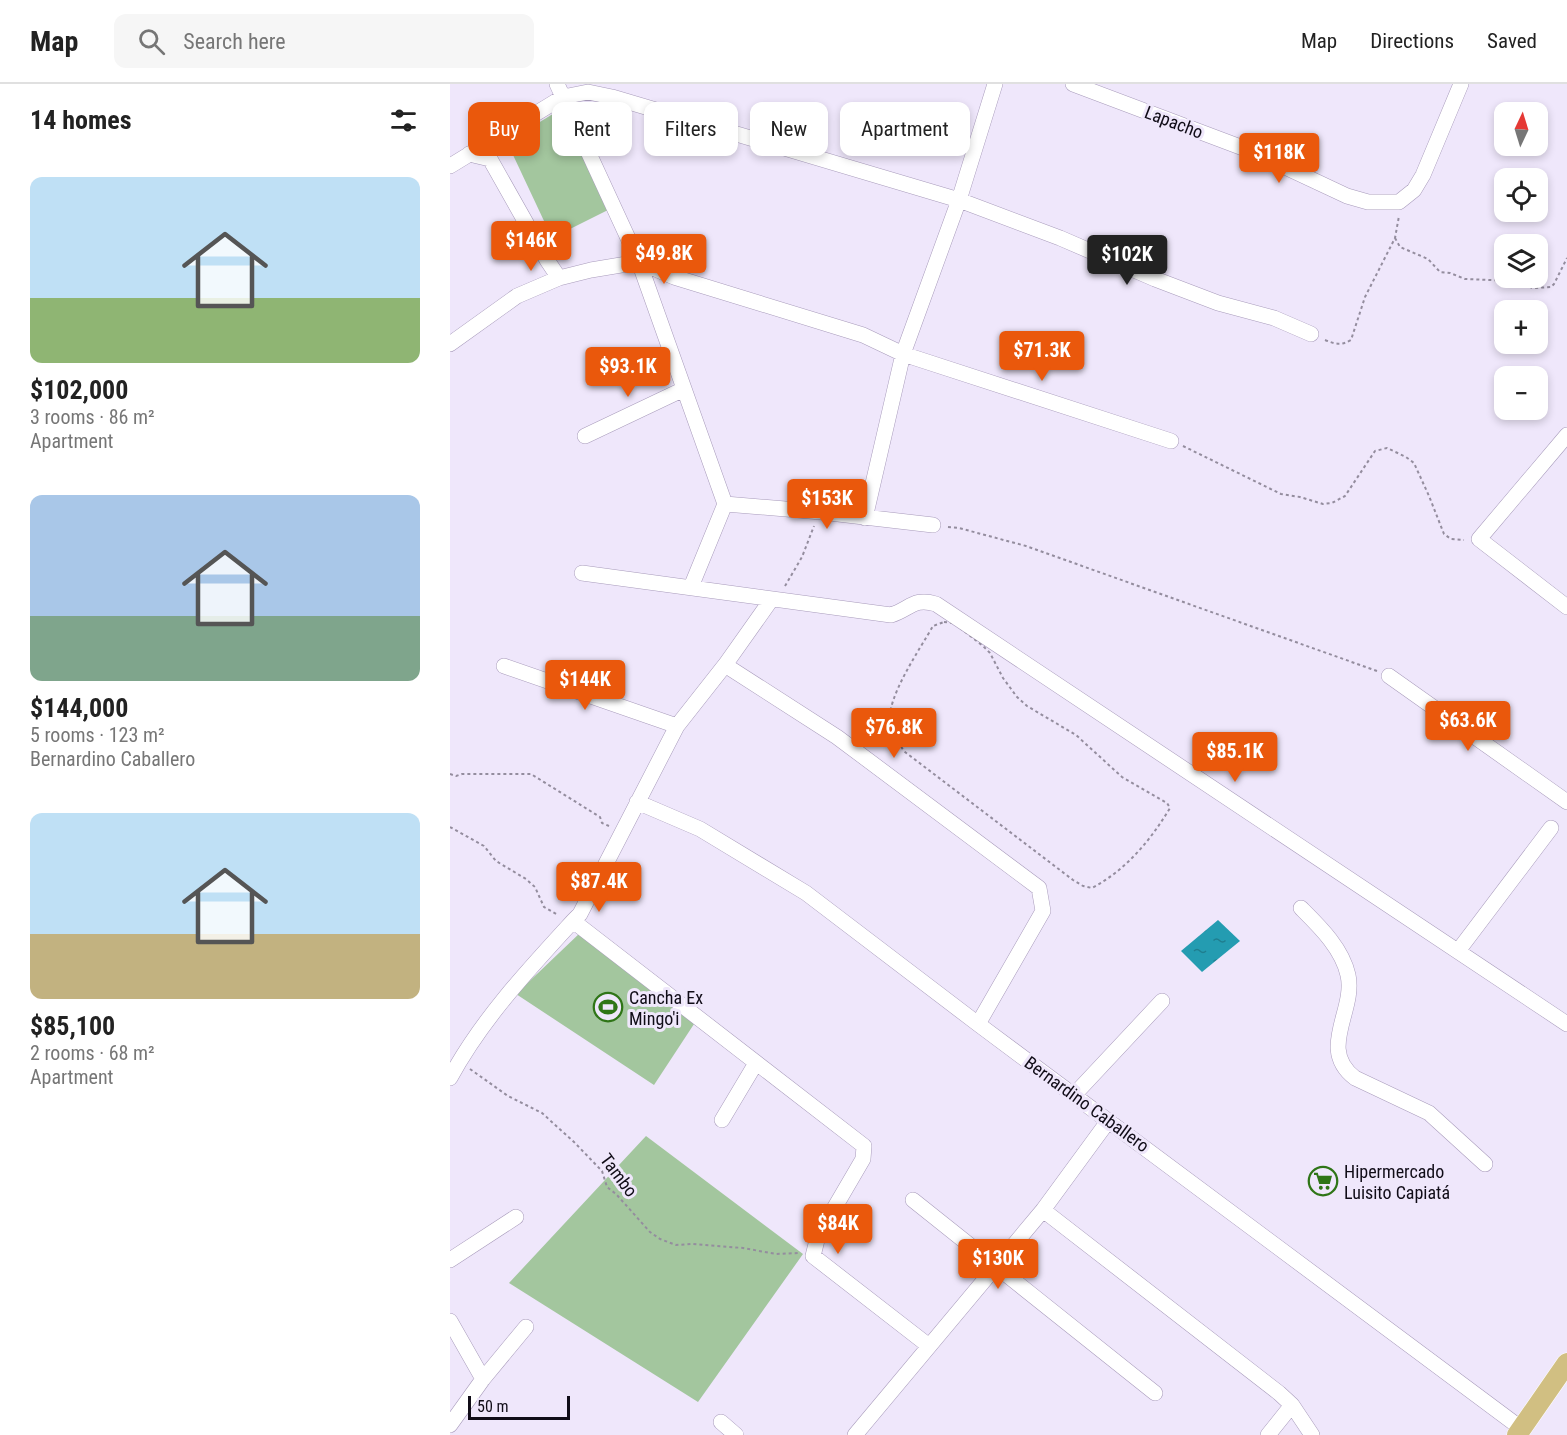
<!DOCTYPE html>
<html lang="en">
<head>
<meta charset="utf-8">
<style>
  body { margin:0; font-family:"Roboto Condensed",sans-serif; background:#f6f6f6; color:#222; height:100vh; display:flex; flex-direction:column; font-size:22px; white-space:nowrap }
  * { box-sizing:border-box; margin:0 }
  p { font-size:20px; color:#767676 }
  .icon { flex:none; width:33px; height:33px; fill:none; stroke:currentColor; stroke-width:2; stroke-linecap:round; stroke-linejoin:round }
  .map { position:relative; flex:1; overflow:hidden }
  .panel { display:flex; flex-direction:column; background:#fff; width:450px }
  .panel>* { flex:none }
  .hud { position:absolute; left:18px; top:18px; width:570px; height:54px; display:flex; gap:12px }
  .needle { width:39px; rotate:4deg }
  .controls { position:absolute; left:1044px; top:18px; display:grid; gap:12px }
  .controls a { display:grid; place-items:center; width:54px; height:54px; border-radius:12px; background:#fff; box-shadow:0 3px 9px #0003; font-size:30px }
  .scale { position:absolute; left:18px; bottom:15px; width:102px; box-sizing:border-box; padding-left:6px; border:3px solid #100c17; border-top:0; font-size:16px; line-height:21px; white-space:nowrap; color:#100c17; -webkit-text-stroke:4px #efe7fb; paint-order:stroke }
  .price { position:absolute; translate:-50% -51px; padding:0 14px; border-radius:6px; background:#ea580c; color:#fff; font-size:20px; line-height:39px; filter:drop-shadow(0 2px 3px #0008) }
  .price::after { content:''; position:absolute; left:50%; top:36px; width:18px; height:14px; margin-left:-9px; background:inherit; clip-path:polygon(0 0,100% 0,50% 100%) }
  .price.on { background:#222; color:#fff }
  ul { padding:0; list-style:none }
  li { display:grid; align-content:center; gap:12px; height:318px; padding:0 30px }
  li span { display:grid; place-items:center; height:186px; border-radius:12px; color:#555 }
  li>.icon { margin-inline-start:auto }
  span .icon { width:108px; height:108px; fill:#fffc; stroke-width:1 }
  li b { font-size:26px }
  h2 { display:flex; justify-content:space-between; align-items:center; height:72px; padding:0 30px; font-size:26px }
  .tag { padding:0 21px; border-radius:12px; background:#fff; box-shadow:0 3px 9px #0003; font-size:21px; line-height:54px }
  .tag.on { background:#ea580c; color:#fff }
  header { display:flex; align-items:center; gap:36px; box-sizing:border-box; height:84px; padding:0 30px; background:#fff; border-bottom:2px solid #e0e0e0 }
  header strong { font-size:28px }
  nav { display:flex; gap:33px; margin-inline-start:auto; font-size:21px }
  .search { width:420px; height:54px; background:#f6f6f6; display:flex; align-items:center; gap:15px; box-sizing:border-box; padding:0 21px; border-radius:12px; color:#767676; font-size:22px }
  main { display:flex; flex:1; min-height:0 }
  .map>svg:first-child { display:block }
</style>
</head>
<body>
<header>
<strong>Map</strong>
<div class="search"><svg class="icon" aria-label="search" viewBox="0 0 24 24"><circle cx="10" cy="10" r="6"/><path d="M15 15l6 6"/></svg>Search here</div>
<nav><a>Map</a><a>Directions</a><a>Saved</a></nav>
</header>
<main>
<section class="panel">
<h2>14 homes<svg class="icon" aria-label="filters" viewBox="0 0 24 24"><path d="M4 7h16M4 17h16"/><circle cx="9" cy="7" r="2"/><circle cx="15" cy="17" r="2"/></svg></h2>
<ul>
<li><span style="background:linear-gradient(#bfe0f5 65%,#8fb573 0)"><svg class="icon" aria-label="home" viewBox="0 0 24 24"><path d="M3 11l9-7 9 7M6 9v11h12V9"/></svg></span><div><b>$102,000</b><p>3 rooms · 86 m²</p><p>Apartment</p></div></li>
<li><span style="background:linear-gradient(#a9c7e8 65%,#7fa58c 0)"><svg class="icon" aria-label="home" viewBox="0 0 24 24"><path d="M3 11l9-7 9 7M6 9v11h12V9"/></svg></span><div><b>$144,000</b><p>5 rooms · 123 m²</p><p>Bernardino Caballero</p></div></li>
<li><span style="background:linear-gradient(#bfe0f5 65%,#c2b280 0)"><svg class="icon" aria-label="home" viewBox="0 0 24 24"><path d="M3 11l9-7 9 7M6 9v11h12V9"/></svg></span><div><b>$85,100</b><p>2 rooms · 68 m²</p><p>Apartment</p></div></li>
</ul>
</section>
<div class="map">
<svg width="1117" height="1351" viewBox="0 0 1117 1351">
  <defs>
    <pattern id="water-ripples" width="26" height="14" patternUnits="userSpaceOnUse" patternTransform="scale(1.5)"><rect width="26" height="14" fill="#249cb1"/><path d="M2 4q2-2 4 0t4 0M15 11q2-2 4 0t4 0" fill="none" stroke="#1e7e8f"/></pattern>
  </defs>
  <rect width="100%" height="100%" fill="#efe7fb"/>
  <path fill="#a3c69e" d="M111,25l49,100 -58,29 -45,-96z
    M131,848l115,89 -42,64 -138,-91z
    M196,1052l157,118 -105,148 -189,-119z"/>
  <path fill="url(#water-ripples)" d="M768,836l22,21 -38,31 -21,-21z"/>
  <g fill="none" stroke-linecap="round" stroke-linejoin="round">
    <g stroke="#a89bbb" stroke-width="16">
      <path id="minor" d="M107,0l82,178 86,242 -34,83
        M623,0l178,67 96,45 21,6h31l15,-12 9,-15 38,-91
        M19,70l21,5 57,101 12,18
        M0,82l113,-69 25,-5 24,5 347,103 101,38 95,41 63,24 56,15 37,16
        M0,260l67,-48 42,-18 32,-8 48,-8 35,15 189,58 40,19 268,87
        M1117,351l-88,104 88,68
        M135,352l99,-47
        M275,420l96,8 112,13
        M415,434l38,-164 56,-154 36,-116
        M132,489l309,42c19,-6 23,-18 45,-11l631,420
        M321,516l-46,65 -48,61 -97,188 -7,7 291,225 -1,13 -45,77 -5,20 116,90
        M275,581l112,72 202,151 4,23 -65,113
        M54,582l173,60
        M939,592l178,126
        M187,718l63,27 106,64 172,131 544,405
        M851,824c18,18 41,40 47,67 8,36 -31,74 7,103l74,35 56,51
        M1008,867l93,-123
        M0,994c32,-59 78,-108 123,-157
        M624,1011l88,-94
        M272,1036l34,-57
        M463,1116l242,193
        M593,1126l236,183 13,12 20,30
        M0,1176l66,-43
        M0,1237l33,58
        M271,1338l15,13
        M0,1341l33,-46 43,-52
        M405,1351l188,-225 66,-90
        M818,1351l24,-30"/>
    </g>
    <g stroke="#fff" stroke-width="21">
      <path id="major" d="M1067,1351l50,-72"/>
    </g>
    <path stroke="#948d9e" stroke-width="2" stroke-dasharray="3 3" stroke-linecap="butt" d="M945,154l5,9 28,12 12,13 10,1 15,6 47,2 21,7 18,-1 3,-3 13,-26
      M875,256c10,4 16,6 26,0l14,-43 30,-59 4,-22
      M733,362l98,48 19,3 23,7 9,-1 13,-7 30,-45 12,-3 19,9 8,6 15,33 15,38 7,5 13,1
      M498,443l11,1 67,18 351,125
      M335,502l17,-29 12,-31
      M494,538l10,1 29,23 7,7 13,25 14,19 10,9 49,29 46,42 45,26 3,5c-20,33 -44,62 -78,80l-9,-2 -10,-6 -168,-128c-7,-9 -12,-18 -15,-29 -4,-25 30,-74 43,-97z
      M0,690l6,2 6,-2h69l69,43 2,6 7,3
      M0,743l34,19 12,15 30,18 9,8 9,20 14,8
      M20,985l38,27 34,17 32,29 28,29 5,16 9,7 34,38 10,7 16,6 16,-1 51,4 33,6 22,-1"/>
    <use href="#minor" stroke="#fff" stroke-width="15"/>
    <use href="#major" stroke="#d1bf82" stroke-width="20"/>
  </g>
  <defs>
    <g id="stadium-ring" transform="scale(1.5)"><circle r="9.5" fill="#efe7fb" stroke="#2f7517" stroke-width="1.5"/><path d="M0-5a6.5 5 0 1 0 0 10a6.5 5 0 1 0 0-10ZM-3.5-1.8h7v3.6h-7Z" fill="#2f7517"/></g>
    <g id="supermarket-ring" transform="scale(1.5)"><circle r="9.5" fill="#efe7fb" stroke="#2f7517" stroke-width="1.5"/><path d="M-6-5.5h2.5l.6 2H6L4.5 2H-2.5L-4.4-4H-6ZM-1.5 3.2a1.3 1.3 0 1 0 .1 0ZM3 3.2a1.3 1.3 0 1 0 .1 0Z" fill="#2f7517"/></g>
  </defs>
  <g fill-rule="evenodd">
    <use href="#stadium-ring" x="158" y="923"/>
    <use href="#supermarket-ring" x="873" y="1097"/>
  </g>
  <g text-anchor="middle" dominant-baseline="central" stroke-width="6" stroke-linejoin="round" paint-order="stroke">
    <g font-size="18" fill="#100c17" stroke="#efe7fb">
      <text transform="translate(724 38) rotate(21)">Lapacho</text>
      <text transform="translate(637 1020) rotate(36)">Bernardino Caballero</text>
      <text transform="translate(169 1091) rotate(53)">Tambo</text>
    </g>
    <g font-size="18" fill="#100c17" stroke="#efe7fb" text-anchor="start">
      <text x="179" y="913">Cancha Ex<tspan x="179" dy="21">Mingo'i</tspan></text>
      <text x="894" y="1087">Hipermercado<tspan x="894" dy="21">Luisito Capiatá</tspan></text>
    </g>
  </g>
</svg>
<div class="controls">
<a><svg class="needle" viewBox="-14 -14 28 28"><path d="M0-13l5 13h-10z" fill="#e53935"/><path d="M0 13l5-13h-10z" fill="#767676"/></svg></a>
<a><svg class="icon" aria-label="locate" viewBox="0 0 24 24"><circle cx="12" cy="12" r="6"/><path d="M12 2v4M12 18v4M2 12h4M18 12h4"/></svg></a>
<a><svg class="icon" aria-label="layers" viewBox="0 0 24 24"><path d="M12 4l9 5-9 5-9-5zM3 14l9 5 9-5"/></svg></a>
<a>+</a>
<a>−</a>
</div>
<div class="scale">50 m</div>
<b class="price" style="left:829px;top:100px">$118K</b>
<b class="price" style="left:81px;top:188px">$146K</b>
<b class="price" style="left:214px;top:201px">$49.8K</b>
<b class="price on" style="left:677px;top:202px">$102K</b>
<b class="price" style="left:592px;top:298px">$71.3K</b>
<b class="price" style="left:178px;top:314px">$93.1K</b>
<b class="price" style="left:377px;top:446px">$153K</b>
<b class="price" style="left:135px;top:627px">$144K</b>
<b class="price" style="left:1018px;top:668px">$63.6K</b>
<b class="price" style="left:444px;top:675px">$76.8K</b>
<b class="price" style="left:785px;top:699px">$85.1K</b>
<b class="price" style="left:149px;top:829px">$87.4K</b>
<b class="price" style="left:388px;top:1171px">$84K</b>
<b class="price" style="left:548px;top:1206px">$130K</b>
<div class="hud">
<a class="tag on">Buy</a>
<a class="tag">Rent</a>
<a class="tag">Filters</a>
<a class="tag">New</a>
<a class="tag">Apartment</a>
</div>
</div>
</main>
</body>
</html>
